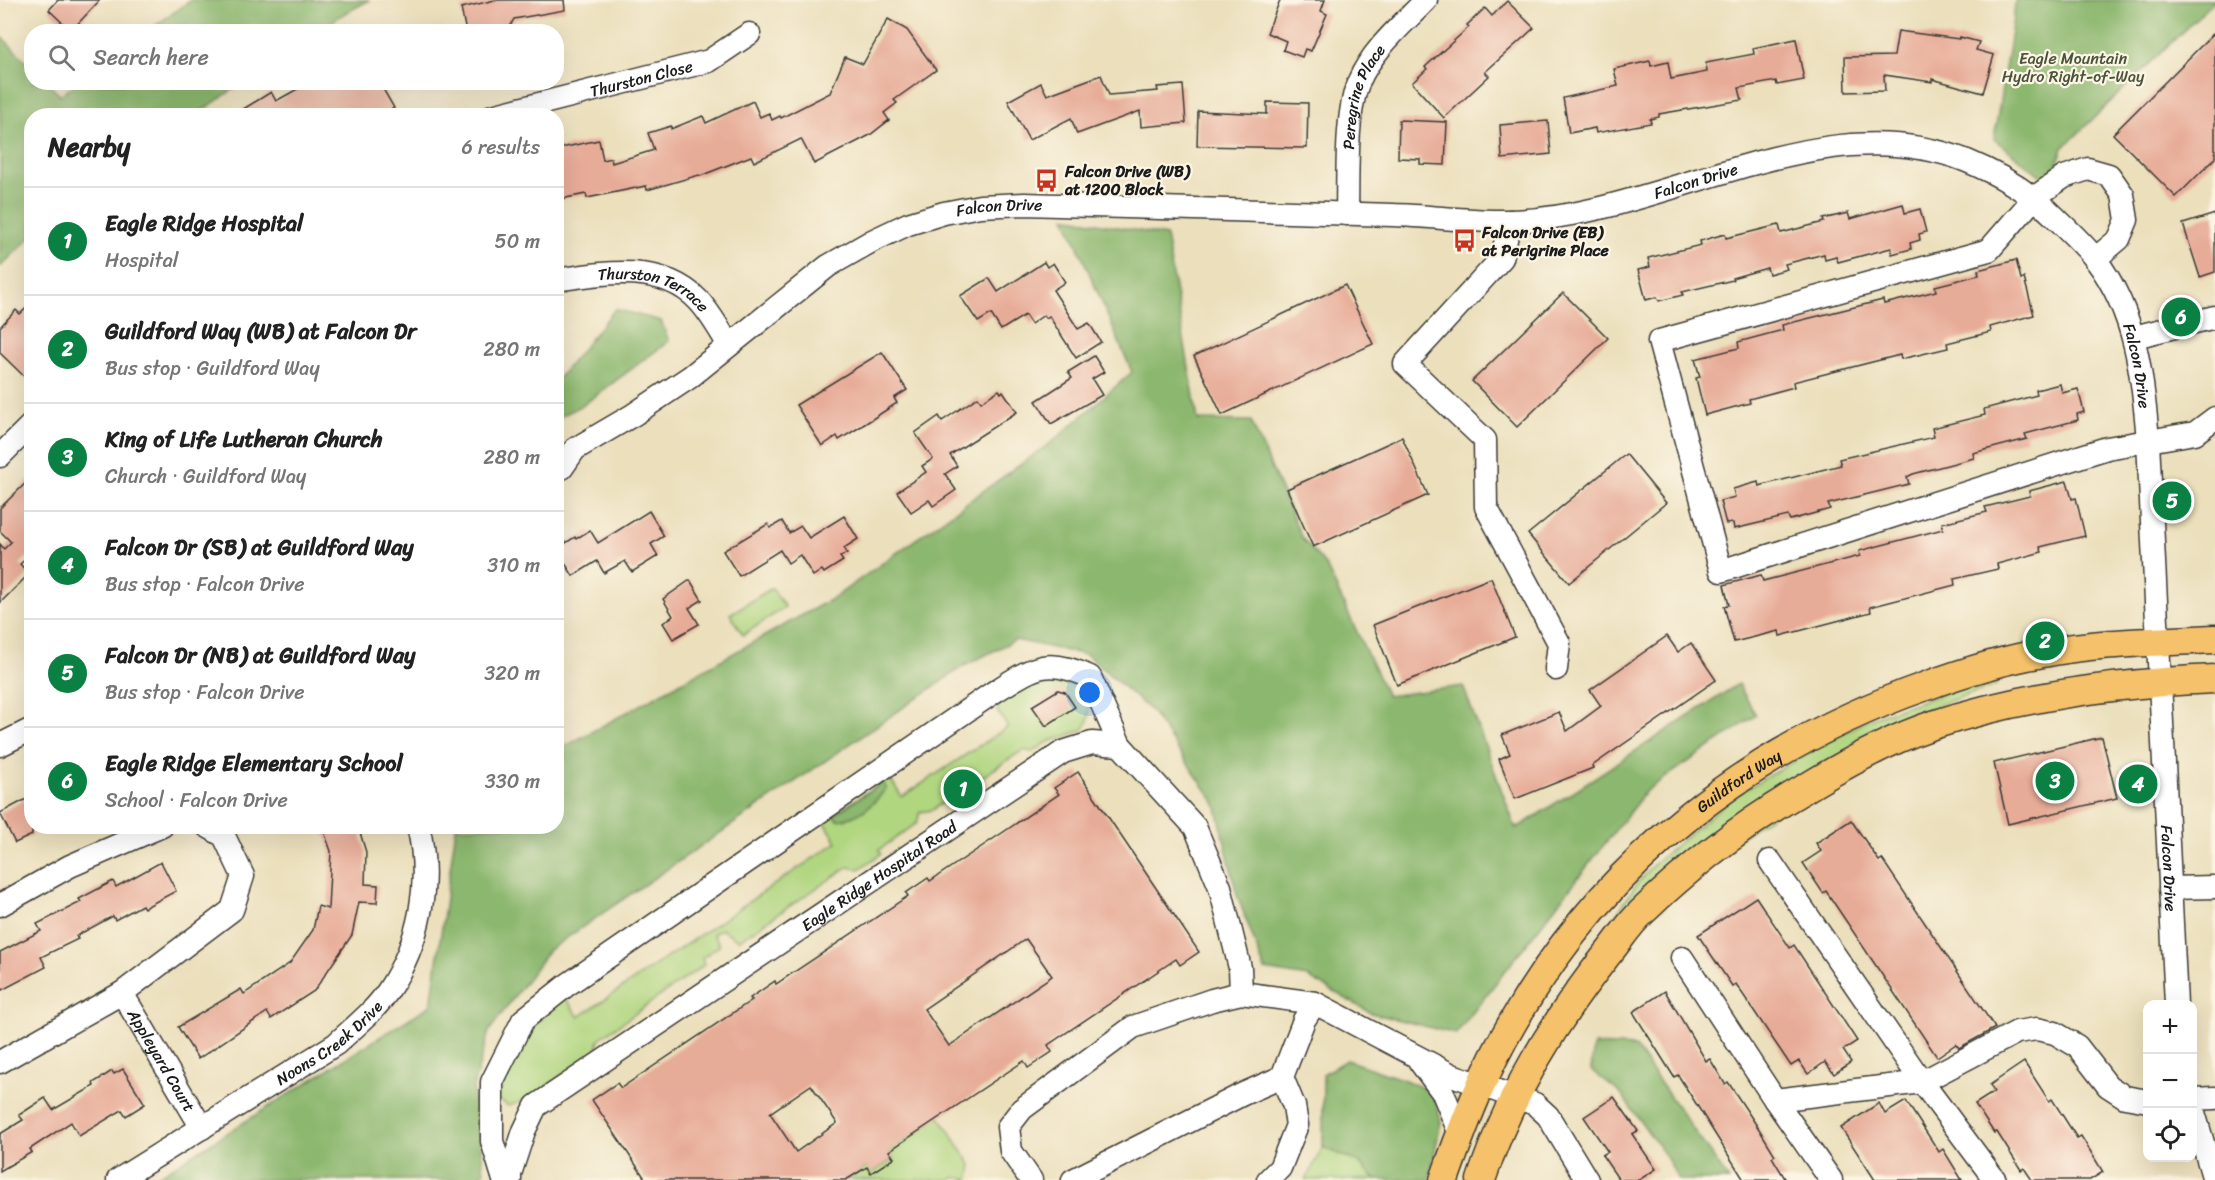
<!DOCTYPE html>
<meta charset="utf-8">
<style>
body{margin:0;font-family:Sriracha,sans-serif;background:#f6f6f6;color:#222}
.controls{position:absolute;right:18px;bottom:18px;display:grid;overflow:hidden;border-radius:12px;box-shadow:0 6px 24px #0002}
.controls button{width:54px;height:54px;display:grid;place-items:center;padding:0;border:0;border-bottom:2px solid #e0e0e0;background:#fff;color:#222;font:30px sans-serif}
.you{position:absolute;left:1090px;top:693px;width:21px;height:21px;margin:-15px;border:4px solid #fff;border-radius:50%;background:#1a73e8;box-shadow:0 0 0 9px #1a73e833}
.badge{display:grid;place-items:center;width:39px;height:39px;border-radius:50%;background:#0b8043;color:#fff;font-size:20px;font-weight:700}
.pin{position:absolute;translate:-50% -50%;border:3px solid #fff;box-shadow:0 2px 6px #0006}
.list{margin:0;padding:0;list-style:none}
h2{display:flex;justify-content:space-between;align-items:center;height:78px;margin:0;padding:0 24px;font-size:26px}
h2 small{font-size:20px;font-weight:400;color:#767676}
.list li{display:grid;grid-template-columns:39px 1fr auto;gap:18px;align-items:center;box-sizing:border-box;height:108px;padding:0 24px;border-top:2px solid #e0e0e0}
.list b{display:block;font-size:22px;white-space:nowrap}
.list p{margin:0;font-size:20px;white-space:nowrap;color:#767676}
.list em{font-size:20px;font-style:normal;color:#767676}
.icon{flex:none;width:33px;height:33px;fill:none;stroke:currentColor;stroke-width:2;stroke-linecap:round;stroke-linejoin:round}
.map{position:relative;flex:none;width:2215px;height:1180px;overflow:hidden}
.search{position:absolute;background:#fff;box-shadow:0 6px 24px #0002;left:24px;top:24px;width:540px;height:66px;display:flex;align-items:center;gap:15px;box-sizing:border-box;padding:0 21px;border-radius:24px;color:#767676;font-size:22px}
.panel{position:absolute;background:#fff;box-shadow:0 6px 24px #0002;left:24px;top:108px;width:540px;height:726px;border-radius:24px}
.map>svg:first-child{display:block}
.green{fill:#b1d680;stroke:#66794e;stroke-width:1.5}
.forest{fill:#8cb76e;stroke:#546a45;stroke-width:1.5}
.building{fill:#e7ac98;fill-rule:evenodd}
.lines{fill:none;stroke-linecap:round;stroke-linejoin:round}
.minor-casing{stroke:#3b3934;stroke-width:25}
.major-casing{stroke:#3b3934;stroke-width:31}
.minor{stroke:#fff;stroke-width:22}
.major{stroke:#f5c16b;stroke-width:28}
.labels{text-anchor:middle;stroke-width:4.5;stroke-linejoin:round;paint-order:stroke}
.park-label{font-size:16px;fill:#49543a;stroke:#fcf5e5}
.street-label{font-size:16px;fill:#1c1c1c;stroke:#fcf5e5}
.poi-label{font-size:16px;font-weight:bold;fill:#1c1c1c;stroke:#fcf5e5;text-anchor:start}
</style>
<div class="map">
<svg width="2215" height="1180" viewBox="0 0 2215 1180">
<rect width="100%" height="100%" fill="#fcf5e5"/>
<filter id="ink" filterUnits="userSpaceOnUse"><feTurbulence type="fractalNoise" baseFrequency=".0167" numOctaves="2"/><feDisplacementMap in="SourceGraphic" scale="12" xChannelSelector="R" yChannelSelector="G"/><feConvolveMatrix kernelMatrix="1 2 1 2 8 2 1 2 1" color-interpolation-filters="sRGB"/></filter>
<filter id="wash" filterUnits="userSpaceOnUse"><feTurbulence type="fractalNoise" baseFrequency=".008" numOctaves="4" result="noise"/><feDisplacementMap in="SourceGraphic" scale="24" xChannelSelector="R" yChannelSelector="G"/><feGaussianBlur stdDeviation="1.35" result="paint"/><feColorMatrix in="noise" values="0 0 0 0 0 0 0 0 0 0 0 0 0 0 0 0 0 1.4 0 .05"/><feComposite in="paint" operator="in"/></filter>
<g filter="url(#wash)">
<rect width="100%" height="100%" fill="#ebdfbc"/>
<!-- green -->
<g class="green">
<polygon points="772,588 785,607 743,635 730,614"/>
<path d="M1057,676c20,7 43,33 26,54l-35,12 -15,10 -10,-2 -91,60 -12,2 -3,11 -38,27 2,4 -22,15 -11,-2 -109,73 -18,-11 -8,5 7,11 -18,13 2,7 -105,74 -2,11 -70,50 -19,6 -11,-7 30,-68 37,-35 15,21 258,-175 -13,-21 65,-44 13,20 106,-70 -11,-16 2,-9 31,-21z"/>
<polygon points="1995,676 1996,685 1936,706 1907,721 1612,927 1609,925 1635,886 1654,864 1735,795 1868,719"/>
<polygon points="940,1117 972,1166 969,1180 954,1177 953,1180 846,1180 867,1167 872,1173 894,1159 889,1151"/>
<polygon points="1323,1147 1358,1162 1376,1180 1306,1180"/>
</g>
<!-- forest -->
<g class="forest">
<polygon points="191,0 370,0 345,13 318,31 148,31"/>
<polygon points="2016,0 2215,0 2063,148 2050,183 1994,139"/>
<polygon points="0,35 31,67 32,82 47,83 60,95 78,83 242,83 196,115 32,116 31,237 0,267"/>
<polygon points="1065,217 1166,236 1198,420 1251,421 1302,538 1326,566 1387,696 1463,686 1516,829 1738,684 1756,715 1646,791 1456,1034 1371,1013 1308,977 1265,970 1237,895 1216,804 1151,711 1087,655 1015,640 964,666 549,950 489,1031 473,1088 484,1173 473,1180 152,1180 431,1005 456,827 556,826 557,751 835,597 1056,439 1132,372"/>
<polygon points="615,309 661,321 669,341 583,405 557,418 557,380"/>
<path d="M883,782l3,6c-12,17 -27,30 -48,32l-5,-5z"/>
<polygon points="1594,1045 1635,1047 1729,1180 1679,1180 1665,1155 1620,1093 1591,1070"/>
<polygon points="1346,1060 1405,1080 1434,1093 1441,1122 1429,1180 1376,1180 1358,1162 1323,1147 1323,1074"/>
</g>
<g id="blocks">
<!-- building -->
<g class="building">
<polygon points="58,0 100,0 71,31 49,10"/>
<polygon points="495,0 564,0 565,10 514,19 507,32 466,32 461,8"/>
<polygon points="1280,0 1325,0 1321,11 1327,14 1311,51 1305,49 1302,57 1283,50 1286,41 1267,33"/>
<polygon points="1507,1 1534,28 1485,72 1489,76 1444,118 1412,83 1427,69 1425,67 1469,27 1467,25 1485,8 1492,16"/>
<polygon points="888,19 907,30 936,70 894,100 897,103 884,113 889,120 870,135 814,164 801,139 754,162 751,156 700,176 699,175 647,190 646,186 587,198 586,194 556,200 556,149 599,140 603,160 611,158 612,163 654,150 648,133 671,126 671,129 703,116 706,123 753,101 760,117 769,113 772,120 780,116 781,118 830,93 845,57 863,64"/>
<polygon points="1898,31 1959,39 1960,37 1979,42 1976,50 1994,55 1983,93 1932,79 1932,82 1884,75 1885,91 1846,92 1845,57 1894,56"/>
<polygon points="2215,32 2215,158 2176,197 2113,134"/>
<polygon points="1796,39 1804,80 1777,85 1776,81 1739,88 1742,100 1659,114 1659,117 1650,119 1651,123 1596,133 1595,128 1569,133 1563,98 1618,86 1614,69 1650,61 1651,66 1668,62 1671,79 1707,72 1706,63 1754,54 1753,48"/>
<polygon points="1101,75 1109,95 1158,91 1157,87 1183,85 1186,123 1141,127 1140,111 1077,134 1071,118 1029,140 1008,101 1041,83 1047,95"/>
<polygon points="310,82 379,82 394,108 381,116 232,116 271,92 276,101"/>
<polygon points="1267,102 1308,103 1307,148 1197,146 1198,111 1267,114"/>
<polygon points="1399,120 1447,122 1445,165 1420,164 1420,159 1398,158"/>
<polygon points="1548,121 1551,154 1502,159 1500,125"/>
<polygon points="1903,204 1905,213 1920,209 1926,232 1919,234 1920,240 1910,243 1911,249 1892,254 1891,248 1838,262 1836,257 1825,260 1824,254 1785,264 1787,269 1769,274 1767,268 1732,278 1733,280 1682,292 1683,295 1659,301 1657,297 1646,300 1638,270 1650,267 1648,258 1701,245 1700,241 1725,234 1726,238 1779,225 1781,233 1824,222 1823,219 1848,213 1850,219"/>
<polygon points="2215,214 2215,272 2200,277 2183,224"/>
<polygon points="2016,260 2021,279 2024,278 2034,315 1990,327 1991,332 1947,343 1948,348 1901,359 1900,355 1793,382 1794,387 1749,399 1750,403 1705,415 1696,378 1700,377 1695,359 1739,348 1738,342 1783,330 1782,325 1883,300 1884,304 1936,291 1935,286 1979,275 1978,270"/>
<polygon points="1044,262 1047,267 1053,263 1065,282 1053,290 1078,329 1089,323 1101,342 1076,358 1049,316 1046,318 1044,315 1031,324 1025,315 1001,330 991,314 978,322 960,296 989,278 998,292"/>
<polygon points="1345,285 1373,344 1222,415 1194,356"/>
<polygon points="1563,293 1608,338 1517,427 1472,381"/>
<polygon points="32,303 32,384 0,353 0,327 16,310 20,314"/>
<polygon points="882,352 907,390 894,398 897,403 860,427 839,440 837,436 822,446 796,405"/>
<polygon points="1094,356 1104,372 1092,379 1102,395 1051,424 1036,401 1072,378 1068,372"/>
<polygon points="2060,384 2062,393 2078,389 2084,412 2077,414 2078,420 2025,434 2027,439 1973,453 1974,458 1913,474 1907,477 1909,484 1828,504 1830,509 1790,520 1788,516 1734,529 1733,523 1726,524 1720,501 1735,497 1733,489 1758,482 1759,486 1841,465 1839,459 1934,437 1932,428 1985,415 1984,409 2037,395 2036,390"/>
<polygon points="999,390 1001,393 1003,391 1017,412 950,455 957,466 945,474 956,490 933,506 929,500 911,512 897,492 926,472 922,466 933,459 915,433 939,416 942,421 978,397 981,402"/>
<polygon points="1402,437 1428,495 1313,547 1287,489"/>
<polygon points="1626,454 1666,503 1569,583 1528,534"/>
<polygon points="32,477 32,553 20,564 29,574 0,603 0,544 4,549 11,542 0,531 0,508"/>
<polygon points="2067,481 2072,499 2076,498 2085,536 2040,547 2042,552 1997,564 1998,569 1954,579 1955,585 1870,607 1871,612 1780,636 1779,631 1734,642 1724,606 1729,605 1724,585 1761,575 1763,581 1860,556 1859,551 1943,529 1942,523 1987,512 1985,507 2030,496 2029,491"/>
<polygon points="649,511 664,536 651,544 658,556 632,572 625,561 604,573 597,561 573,576 556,549 575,537 576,539 590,530 598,543"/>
<polygon points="844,516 858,539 844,548 847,553 840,557 843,561 824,573 822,570 813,576 800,555 788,563 780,550 739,576 723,551 768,524 770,528 782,521 789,533 801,526 809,538"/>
<polygon points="1491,578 1515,637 1397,685 1373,625"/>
<polygon points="690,580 702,600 689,608 699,624 673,639 663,623 673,616 663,599"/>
<polygon points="1667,636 1678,652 1691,643 1716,680 1592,766 1593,768 1515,799 1499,759 1510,754 1502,735 1559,712 1567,731 1601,706 1590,690"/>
<polygon points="1058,690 1065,692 1075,707 1046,726 1032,706"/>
<polygon points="2102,737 2117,798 2008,824 1994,763"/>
<path d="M1078,772l121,180 -19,13 -4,-6 -128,86 4,7 -24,16 -4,-7 -135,90 5,7 -23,15 -4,-6 -21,13h-200l-54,-80 25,-17 4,5 131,-88 -2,-2 25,-17 1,3 132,-88 -2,-3 22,-15 2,3 75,-50 54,-37 -5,-6zM1026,939l26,37 -103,70 -25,-37zM811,1085l26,38 -41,29 -26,-39z"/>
<polygon points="32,796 32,835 15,843 0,813"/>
<polygon points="1851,820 1879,861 1882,859 1995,1028 1959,1048 1956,1044 1937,1057 1826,891 1823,893 1803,863 1821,851 1816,843"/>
<polygon points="322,826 358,826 366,852 365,884 378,885 377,903 359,902 352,935 314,991 271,1019 267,1012 198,1059 178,1027 241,989 244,994 290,963 313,930 318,906 328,909 331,851"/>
<polygon points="161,862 176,891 144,908 142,905 115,920 113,916 76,936 78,939 41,957 46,967 0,991 0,952 41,931 37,924 81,902 79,899 113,881 116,887"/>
<polygon points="1756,897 1790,948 1794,945 1857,1041 1843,1050 1851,1062 1834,1074 1825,1062 1808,1074 1799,1061 1791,1066 1736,984 1732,986 1698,935"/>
<polygon points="1665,991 1706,1061 1710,1059 1725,1084 1728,1082 1759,1129 1775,1155 1772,1157 1786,1180 1744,1180 1678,1075 1674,1077 1633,1012"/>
<polygon points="2024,1062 2049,1101 2052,1099 2077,1138 2081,1136 2103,1172 2090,1180 2032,1180 2024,1168 2021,1170 1997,1132 1994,1133 1975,1104 1994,1092 1990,1085"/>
<polygon points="123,1069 145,1104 126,1116 122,1110 79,1136 71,1122 30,1149 32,1152 0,1171 0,1134 23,1120 19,1115 45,1098 53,1110 94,1086 93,1083 112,1071 114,1074"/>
<polygon points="1614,1097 1638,1131 1632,1134 1656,1169 1639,1180 1619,1180 1602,1155 1608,1152 1584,1117"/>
<polygon points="1906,1101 1939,1152 1943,1149 1962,1180 1875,1180 1841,1128 1879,1103 1885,1114"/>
</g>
</g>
</g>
<g filter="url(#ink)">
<use href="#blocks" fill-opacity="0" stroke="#3b3934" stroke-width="1.5"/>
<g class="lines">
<defs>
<g id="minor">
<path id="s1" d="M492,116l217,-55 40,-27"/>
<path id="s2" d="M1347,214c1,-36 -2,-101 12,-133 14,-32 43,-56 67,-81"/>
<polyline points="1510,221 1502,258 1405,364 1485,440 1486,507 1559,643 1556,669"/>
<polyline points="2095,259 2119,239 2127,220 2123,195 2109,175 2088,169 2064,177 2035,197 1989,250 1659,341 1721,571 2107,448 2195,433 2215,418"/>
<path id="s3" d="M556,280c47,-7 105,-18 142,20 12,12 22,31 31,45"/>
<polyline points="2134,337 2215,317"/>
<polyline points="0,456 32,424"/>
<path id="s4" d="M556,470l6,-2 13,-19 58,-34 57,-38 138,-111 44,-25 36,-17 36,-11 36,-7 44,-2c123,3 246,7 369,11 39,1 79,7 118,6 151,-4 306,-119 456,-60 34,14 63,31 88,56 14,14 30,28 41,43 40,53 47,117 52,181l28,563"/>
<polyline points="0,745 32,729"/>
<polyline points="1770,861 1922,1082 1995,1180"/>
<polyline points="2170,888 2215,887"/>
<polyline points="0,905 70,866 162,826"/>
<polyline points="1682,958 1775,1100 1831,1180"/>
<path id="s5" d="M122,993l80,135"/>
<polyline points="0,1062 122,993 232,910 243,876 224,836 207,826"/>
<polyline points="1420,1062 1443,1093 1460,1134"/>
<polyline points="2192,1099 2215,1098"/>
<polyline points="1775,1100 1922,1082 2017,1032 2037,1029 2055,1033 2077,1046 2108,1086 2125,1097 2148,1101"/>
<polyline points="2192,1106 2214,1180"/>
<path id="s6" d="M118,1180l218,-136c18,-17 38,-32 52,-53 32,-48 44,-109 30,-165"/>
<path d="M504,1180l-12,-39v-59l31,-62 44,-35 427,-293c39,-24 51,-36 96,-15l30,68 75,82 25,60 20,81 1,25 74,10 137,72 83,29 13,12 39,64"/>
<path id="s7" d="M510,1180v-6l14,-43 12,-25 527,-354 29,-9 28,2"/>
<polyline points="1031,1180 1011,1151 1008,1127 1022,1109 1133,1027 1212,1000 1241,993"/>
<polyline points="1073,1180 1243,1094 1282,1077"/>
<polyline points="1268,1180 1280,1168 1297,1125 1294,1106 1282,1077 1304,1020 1315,1003"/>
</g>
<g id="major">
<path id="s8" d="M1444,1180c19,-54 40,-109 69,-158 94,-163 237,-274 413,-336 38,-14 77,-26 117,-33 56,-11 115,-11 172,-14"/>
<path d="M1481,1180c27,-82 71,-156 125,-224 12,-14 22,-31 36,-44 51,-49 106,-91 167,-126 38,-23 82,-47 124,-61 91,-30 187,-42 282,-46"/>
</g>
</defs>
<!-- minor casing -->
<use href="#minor" class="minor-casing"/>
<!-- major casing -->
<use href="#major" class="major-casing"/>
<!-- minor -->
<use href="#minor" class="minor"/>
<!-- major -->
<use href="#major" class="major"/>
</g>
</g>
<!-- icons -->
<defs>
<symbol id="bus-bare" viewBox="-9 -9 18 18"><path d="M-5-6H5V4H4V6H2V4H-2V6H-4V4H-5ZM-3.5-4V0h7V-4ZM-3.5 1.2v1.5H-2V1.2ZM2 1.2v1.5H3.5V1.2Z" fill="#c8321e" stroke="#fcf5e5" stroke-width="2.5" paint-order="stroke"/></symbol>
</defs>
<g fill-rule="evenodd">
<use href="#bus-bare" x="1030" y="164" width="33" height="33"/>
<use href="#bus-bare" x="1448" y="224" width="33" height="33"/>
</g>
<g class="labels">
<!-- park labels -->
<g class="park-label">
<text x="2073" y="64">Eagle Mountain<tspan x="2073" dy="18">Hydro Right-of-Way</tspan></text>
</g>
<!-- street labels -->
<g class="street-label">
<text dy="6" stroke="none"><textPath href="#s1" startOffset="154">Thurston Close</textPath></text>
<text dy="6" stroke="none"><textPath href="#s2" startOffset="120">Peregrine Place</textPath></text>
<text dy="6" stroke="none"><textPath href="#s4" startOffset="1228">Falcon Drive</textPath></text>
<text dy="6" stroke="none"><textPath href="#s4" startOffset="526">Falcon Drive</textPath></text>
<text dy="6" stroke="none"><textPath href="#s3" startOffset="102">Thurston Terrace</textPath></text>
<text dy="6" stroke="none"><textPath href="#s4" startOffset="1785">Falcon Drive</textPath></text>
<text dy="6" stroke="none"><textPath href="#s8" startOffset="506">Guildford Way</textPath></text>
<text dy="6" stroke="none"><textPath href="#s4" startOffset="2289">Falcon Drive</textPath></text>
<text dy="6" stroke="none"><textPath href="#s7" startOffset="492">Eagle Ridge Hospital Road</textPath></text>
<text dy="6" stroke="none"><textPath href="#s6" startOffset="252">Noons Creek Drive</textPath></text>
<text dy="6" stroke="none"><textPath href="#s5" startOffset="78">Appleyard Court</textPath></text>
</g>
<!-- poi labels -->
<g class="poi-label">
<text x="1065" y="177">Falcon Drive (WB)<tspan x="1065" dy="18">at 1200 Block</tspan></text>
<text x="1482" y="238">Falcon Drive (EB)<tspan x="1482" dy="18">at Perigrine Place</tspan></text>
</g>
</g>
</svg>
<div class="controls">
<button>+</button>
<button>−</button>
<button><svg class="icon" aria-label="locate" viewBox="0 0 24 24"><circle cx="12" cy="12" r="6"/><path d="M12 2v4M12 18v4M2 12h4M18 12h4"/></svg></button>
</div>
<div class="you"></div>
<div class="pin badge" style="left:963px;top:789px">1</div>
<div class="pin badge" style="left:2045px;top:641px">2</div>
<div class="pin badge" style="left:2055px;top:781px">3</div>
<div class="pin badge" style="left:2138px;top:784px">4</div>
<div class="pin badge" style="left:2172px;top:501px">5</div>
<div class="pin badge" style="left:2181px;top:317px">6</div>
<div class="search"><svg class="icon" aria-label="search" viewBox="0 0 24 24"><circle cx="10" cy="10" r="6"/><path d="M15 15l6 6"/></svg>Search here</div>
<section class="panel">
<h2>Nearby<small>6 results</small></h2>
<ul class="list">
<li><span class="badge">1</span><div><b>Eagle Ridge Hospital</b><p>Hospital</p></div><em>50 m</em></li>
<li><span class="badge">2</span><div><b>Guildford Way (WB) at Falcon Dr</b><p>Bus stop · Guildford Way</p></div><em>280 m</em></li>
<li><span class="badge">3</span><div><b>King of Life Lutheran Church</b><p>Church · Guildford Way</p></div><em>280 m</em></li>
<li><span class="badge">4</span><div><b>Falcon Dr (SB) at Guildford Way</b><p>Bus stop · Falcon Drive</p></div><em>310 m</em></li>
<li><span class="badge">5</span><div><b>Falcon Dr (NB) at Guildford Way</b><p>Bus stop · Falcon Drive</p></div><em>320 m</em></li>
<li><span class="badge">6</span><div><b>Eagle Ridge Elementary School</b><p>School · Falcon Drive</p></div><em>330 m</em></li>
</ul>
</section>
</div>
